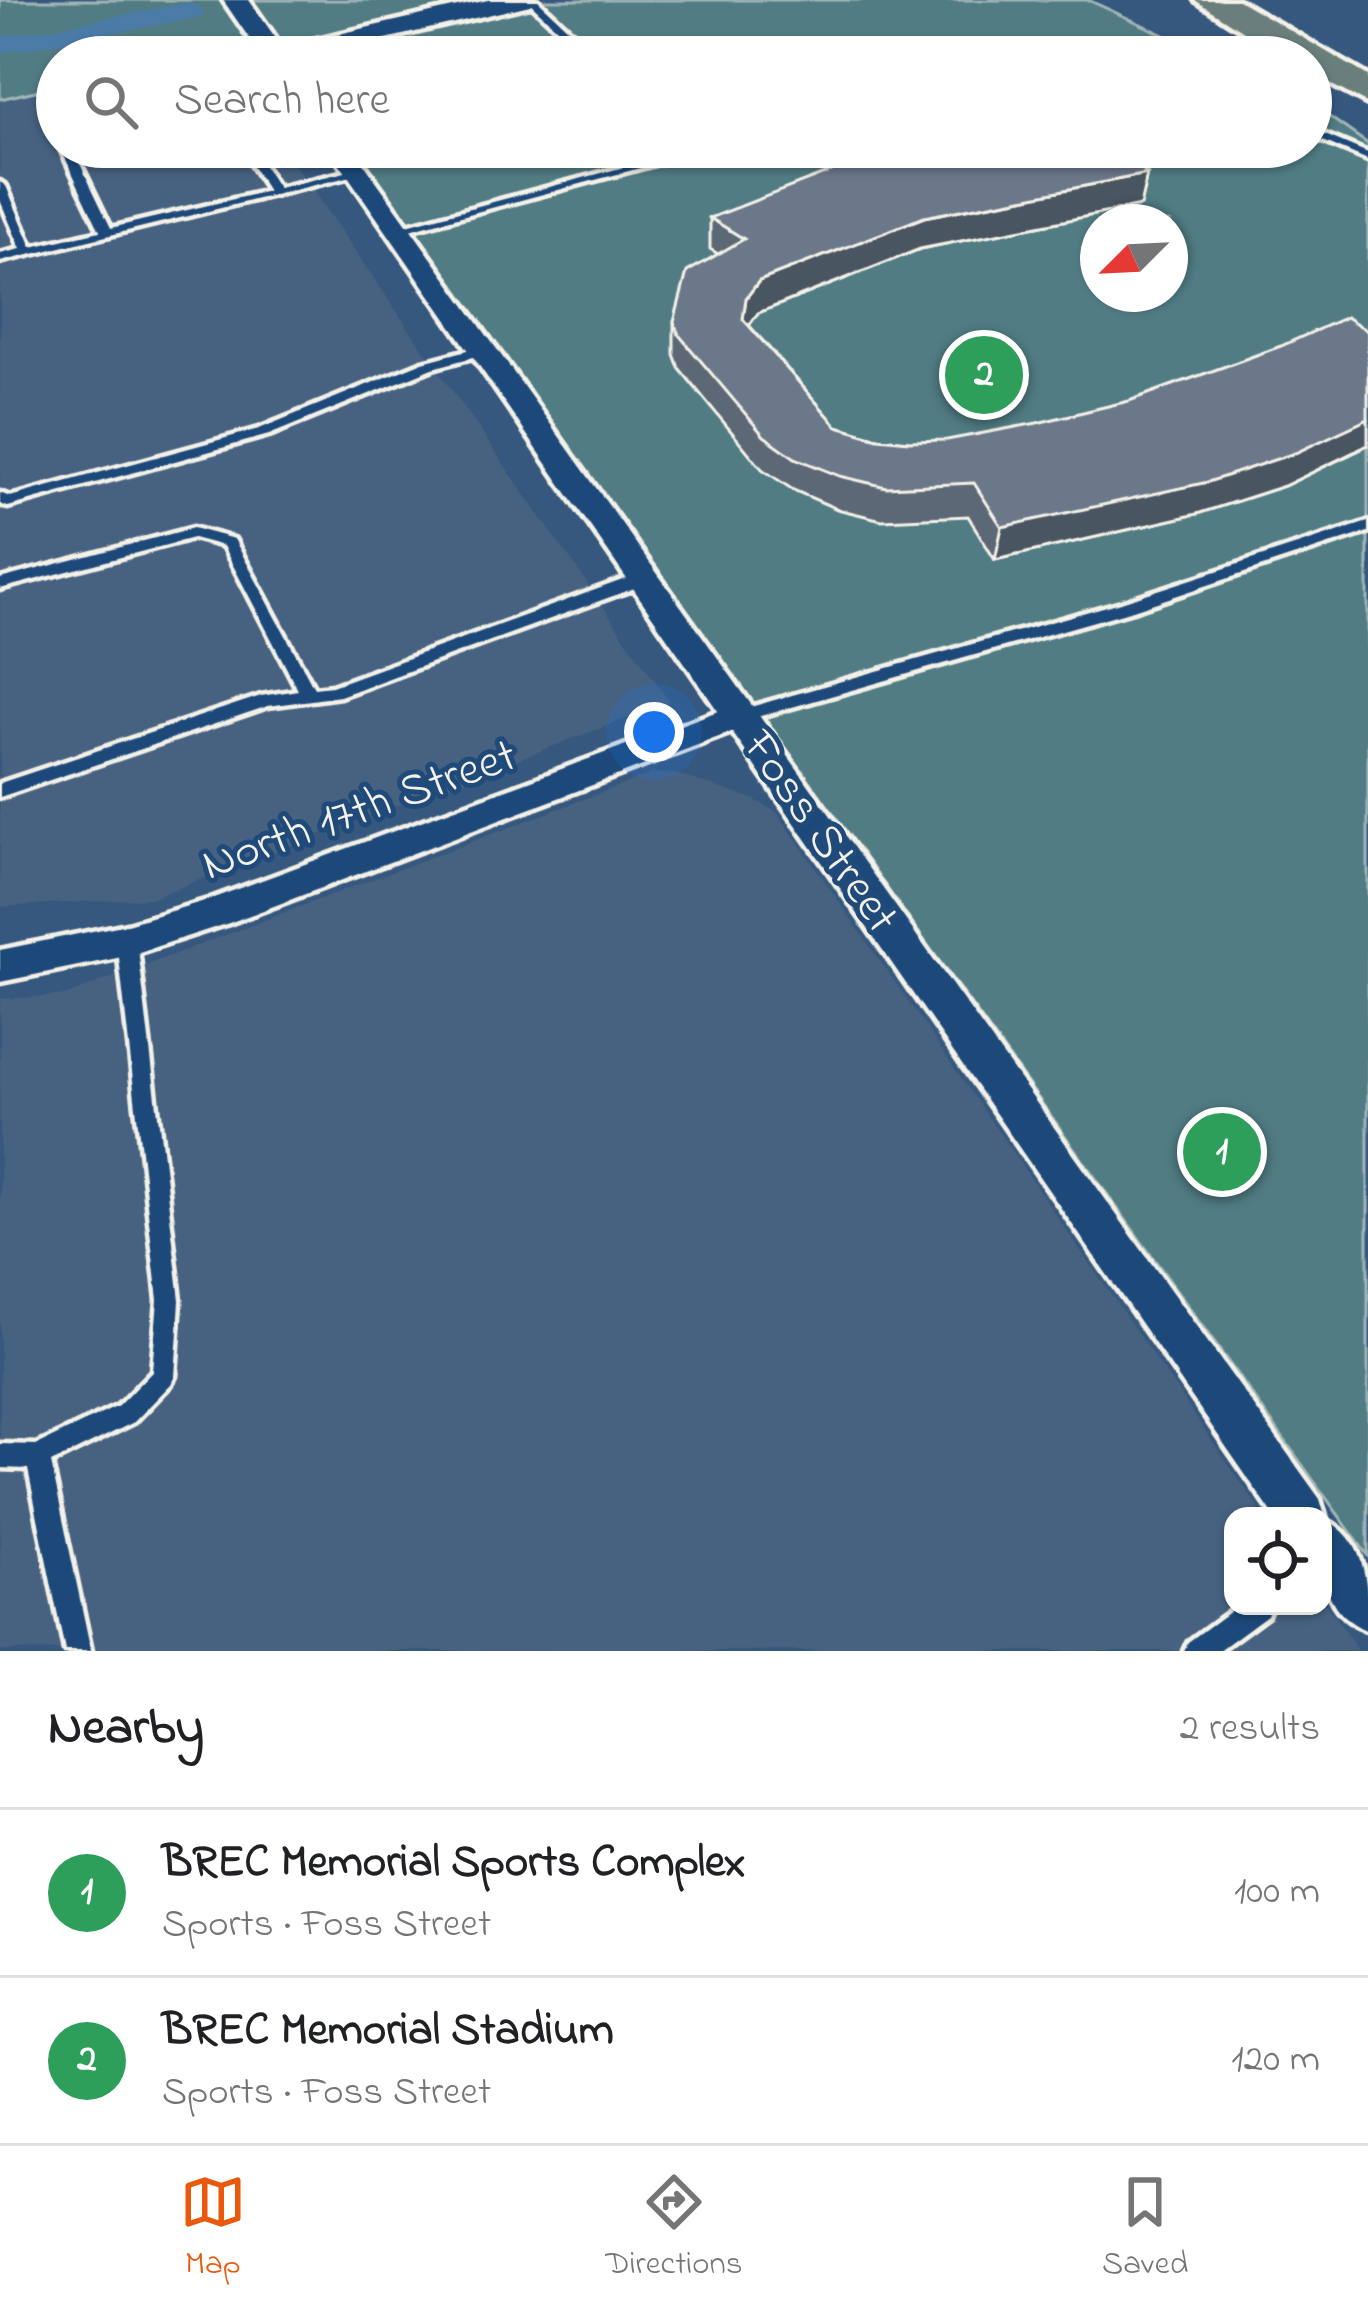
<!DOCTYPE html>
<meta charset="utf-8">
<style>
body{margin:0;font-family:"Indie Flower",sans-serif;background:#f2f2f2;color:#202124}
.controls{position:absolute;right:36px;bottom:36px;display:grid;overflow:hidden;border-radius:24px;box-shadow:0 3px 9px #0004}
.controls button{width:108px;height:108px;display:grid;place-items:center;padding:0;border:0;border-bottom:3px solid #e0e0e0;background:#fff;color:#202124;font:60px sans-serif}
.compass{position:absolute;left:1080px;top:204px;width:108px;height:108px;border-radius:50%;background:#fff;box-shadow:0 3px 9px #0004;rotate:246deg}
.you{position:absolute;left:654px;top:732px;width:42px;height:42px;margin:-30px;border:9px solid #fff;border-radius:50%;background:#1a73e8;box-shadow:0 0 0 18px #1a73e833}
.badge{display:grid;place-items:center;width:78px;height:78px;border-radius:50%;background:#ea580c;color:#fff;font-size:39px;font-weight:700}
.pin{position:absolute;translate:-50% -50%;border:6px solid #fff;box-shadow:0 3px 12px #0006}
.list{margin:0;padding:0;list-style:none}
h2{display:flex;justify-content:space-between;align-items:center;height:156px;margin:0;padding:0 48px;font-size:51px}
h2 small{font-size:39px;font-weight:400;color:#757577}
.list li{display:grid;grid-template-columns:78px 1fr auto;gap:36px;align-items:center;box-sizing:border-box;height:168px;padding:0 48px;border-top:3px solid #e0e0e0}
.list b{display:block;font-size:45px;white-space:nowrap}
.list p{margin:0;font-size:39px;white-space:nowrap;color:#757577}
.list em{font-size:39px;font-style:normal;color:#757577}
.icon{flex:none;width:66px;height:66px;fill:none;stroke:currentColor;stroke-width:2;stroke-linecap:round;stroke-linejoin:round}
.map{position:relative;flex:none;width:1368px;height:1651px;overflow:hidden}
.search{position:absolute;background:#fff;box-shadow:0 3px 9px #0004;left:36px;right:36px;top:36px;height:132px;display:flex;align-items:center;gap:30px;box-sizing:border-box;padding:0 42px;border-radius:66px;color:#757577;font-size:45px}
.sheet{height:492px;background:#fff}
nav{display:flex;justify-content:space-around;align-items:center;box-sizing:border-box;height:168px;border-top:3px solid #e0e0e0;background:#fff;font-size:33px;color:#757577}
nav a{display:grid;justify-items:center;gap:6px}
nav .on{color:#ea580c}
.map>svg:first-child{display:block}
.built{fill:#466281}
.green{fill:#517c84;stroke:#a2b6b6;stroke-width:3;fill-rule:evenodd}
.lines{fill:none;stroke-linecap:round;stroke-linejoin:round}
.canal{fill:#4c7ba8;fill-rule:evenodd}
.service-casing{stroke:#f4f1e8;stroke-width:9}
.minor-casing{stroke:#f4f1e8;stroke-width:9}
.tertiary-casing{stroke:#f4f1e8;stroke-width:9}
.motorway-casing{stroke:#f4f1e8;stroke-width:9}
.service{fill:#1f4a7a;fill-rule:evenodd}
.minor{fill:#1f4a7a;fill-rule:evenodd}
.tertiary{fill:#1f4a7a;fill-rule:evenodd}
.motorway{fill:#6b7f7c;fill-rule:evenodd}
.wall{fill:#5b6776;stroke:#f4f1e8;stroke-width:3}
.shaded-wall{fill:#4a5460;stroke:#f4f1e8;stroke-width:3}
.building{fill:#6a7889;stroke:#f4f1e8;stroke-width:3}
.labels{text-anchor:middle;stroke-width:10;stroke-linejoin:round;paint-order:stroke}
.street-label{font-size:48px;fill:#f4f1e8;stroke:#1f4a7a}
</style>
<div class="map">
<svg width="1368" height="1651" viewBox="0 0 1368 1651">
<rect width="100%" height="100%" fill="#36587e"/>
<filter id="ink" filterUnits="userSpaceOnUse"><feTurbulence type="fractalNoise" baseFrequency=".00833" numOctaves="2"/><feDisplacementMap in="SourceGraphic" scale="24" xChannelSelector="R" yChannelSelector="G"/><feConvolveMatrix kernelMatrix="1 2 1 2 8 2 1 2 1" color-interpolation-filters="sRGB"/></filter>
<g filter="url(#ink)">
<!-- built -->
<g class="built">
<polygon points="57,86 57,147 282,147 670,702 151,898 0,907 0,99"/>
<polygon points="653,773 676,774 750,798 777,812 1264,1516 1233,1516 1233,1606 1323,1606 1323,1600 1358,1651 0,1651 0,999 64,996"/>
</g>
<!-- green -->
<g class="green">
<polygon points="0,0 1088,0 1213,57 290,57 277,38 191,57 57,57 57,86 0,99"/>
<path d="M1311,104l57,40v1412l-1015,-1409h958zM1098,222h72v72h-72z"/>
</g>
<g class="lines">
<!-- canal -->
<polygon class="canal" points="191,3 205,11 201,17 0,53 0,37"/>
<defs>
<g id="service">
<polygon points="527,0 538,0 599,57 588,57"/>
<polygon points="57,121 57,132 51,129 51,124"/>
<polygon points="1311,129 1368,153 1368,160 1311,136"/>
<polygon points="60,147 72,147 111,228 268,191 240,147 252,147 278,188 358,169 364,173 0,262 0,254 21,249 0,200 0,182 6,186 32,247 100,231"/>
<polygon points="699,147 718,147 402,232 392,229"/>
<polygon points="483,346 488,347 488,353 433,368 269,435 8,507 0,504 0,493 10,497 259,429 423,362"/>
<polygon points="1368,522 1368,532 1133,610 743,721 735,715 743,709 1121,602"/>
<polygon points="193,528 234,539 314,688 332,686 639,574 651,574 653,578 651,582 340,696 268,706 0,797 0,783 261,696 298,690 223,546 193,538 0,589 0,579"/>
<polygon points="127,932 134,935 137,940 180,1300 175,1376 171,1384 134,1422 51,1463 91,1651 65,1651 28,1469 0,1468 0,1444 37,1445 118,1406 152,1371 158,1300 117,940 120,935"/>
<polygon points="1237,1606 1271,1606 1267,1615 1218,1651 1184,1651 1188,1642"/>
</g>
<path id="minor" d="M328,147h24l968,1352 6,21c42,20 42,68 42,111 -52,-21 -45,-67 -45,-115h-49l-542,-784 -503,191 -102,33 -127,26v-32l127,-26 81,-24 510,-189z"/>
<polygon id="tertiary" points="223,0 249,0 282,47 488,0 534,0 530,5 309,57 262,57"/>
<polygon id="motorway" points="1195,0 1238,0 1368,76 1368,104 1311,74 1311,57 1283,57"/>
</defs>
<!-- service casing -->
<use href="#service" class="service-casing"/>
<!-- minor casing -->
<use href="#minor" class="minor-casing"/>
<!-- tertiary casing -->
<use href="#tertiary" class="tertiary-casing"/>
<!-- motorway casing -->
<use href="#motorway" class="motorway-casing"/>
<!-- service -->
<use href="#service" class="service"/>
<!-- minor -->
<use href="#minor" class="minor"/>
<!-- tertiary -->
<use href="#tertiary" class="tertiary"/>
<!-- motorway -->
<use href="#motorway" class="motorway"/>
</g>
<!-- wall -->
<polygon class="wall" points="1147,174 1140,206 920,249 758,313 749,325 837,426 878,438 909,441 1362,449 1284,486 1197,514 995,560 968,516 882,520 837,509 793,490 762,469 679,368 674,354 674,322 718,254 710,249 710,218"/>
<!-- shaded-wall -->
<g class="shaded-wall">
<polygon points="1147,174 1140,206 920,249 758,313 745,331 743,319 746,298 759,281 924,217"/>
<polygon points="1368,419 1368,445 1284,486 1197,514 995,560 1002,527"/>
</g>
<!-- building -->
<polygon class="building" points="921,147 1122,147 1147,174 924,217 759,281 746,298 743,319 837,426 878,438 909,441 947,440 1037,423 1129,401 1281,346 1346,317 1368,331 1368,419 1295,453 1208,482 1002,527 974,483 886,487 840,476 795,458 764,436 679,335 674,322 687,272 744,239 710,218 853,163"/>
</g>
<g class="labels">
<!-- street labels -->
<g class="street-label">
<text transform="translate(358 807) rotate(-20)" y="17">North 17th Street</text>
<text transform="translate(823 830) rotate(55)" y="17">Foss Street</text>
</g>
</g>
</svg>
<div class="controls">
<button><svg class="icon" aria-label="locate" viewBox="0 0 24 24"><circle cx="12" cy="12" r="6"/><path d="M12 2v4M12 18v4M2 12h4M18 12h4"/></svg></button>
</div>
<svg class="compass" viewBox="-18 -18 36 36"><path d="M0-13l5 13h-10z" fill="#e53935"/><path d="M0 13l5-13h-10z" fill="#757577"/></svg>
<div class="you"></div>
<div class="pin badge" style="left:1222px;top:1152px;background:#2e9e5b">1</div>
<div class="pin badge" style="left:984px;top:375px;background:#2e9e5b">2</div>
<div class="search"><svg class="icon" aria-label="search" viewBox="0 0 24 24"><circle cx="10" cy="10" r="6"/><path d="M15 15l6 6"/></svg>Search here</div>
</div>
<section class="sheet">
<h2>Nearby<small>2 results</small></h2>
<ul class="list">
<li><span class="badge" style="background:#2e9e5b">1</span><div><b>BREC Memorial Sports Complex</b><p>Sports · Foss Street</p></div><em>100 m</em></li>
<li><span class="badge" style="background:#2e9e5b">2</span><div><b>BREC Memorial Stadium</b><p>Sports · Foss Street</p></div><em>120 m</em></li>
</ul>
</section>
<nav>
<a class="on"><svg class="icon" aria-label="map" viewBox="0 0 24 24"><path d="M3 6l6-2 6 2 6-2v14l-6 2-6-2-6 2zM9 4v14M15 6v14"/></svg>Map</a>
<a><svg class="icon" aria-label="directions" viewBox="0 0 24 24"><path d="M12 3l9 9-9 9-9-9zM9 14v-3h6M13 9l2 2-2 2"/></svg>Directions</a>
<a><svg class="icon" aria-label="saved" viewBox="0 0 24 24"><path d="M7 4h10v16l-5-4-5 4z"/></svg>Saved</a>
</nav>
